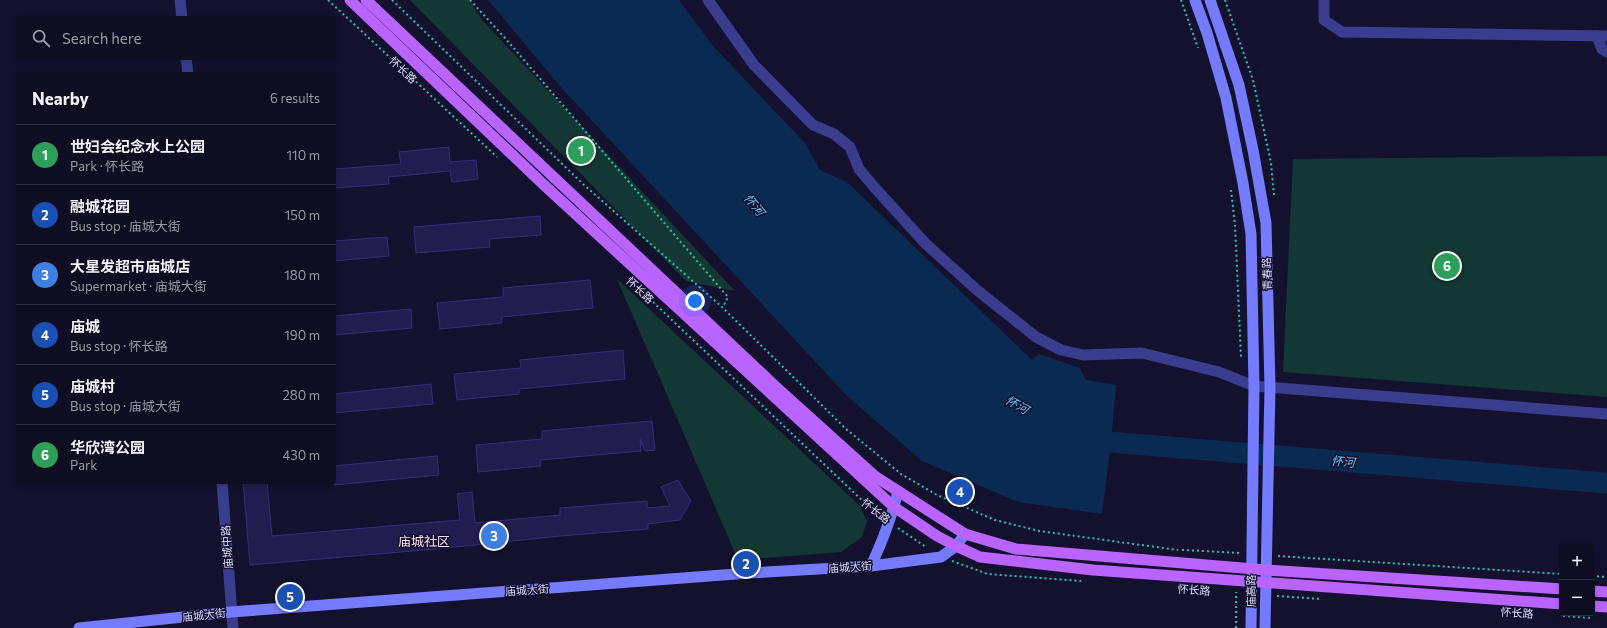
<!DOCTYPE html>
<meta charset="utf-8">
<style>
body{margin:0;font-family:Commissioner,"Noto Sans SC",sans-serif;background:#1c1b2f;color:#f1f3f6}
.controls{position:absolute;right:12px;bottom:12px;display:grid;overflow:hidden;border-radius:4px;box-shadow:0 2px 6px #0003}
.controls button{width:36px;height:36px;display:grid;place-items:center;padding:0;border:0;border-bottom:1px solid #2e2d40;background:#0e0d22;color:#f1f3f6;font:20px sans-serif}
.you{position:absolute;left:695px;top:301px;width:14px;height:14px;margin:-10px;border:3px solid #fff;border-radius:50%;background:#1a73e8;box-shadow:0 0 0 6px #1a73e833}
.badge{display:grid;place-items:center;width:26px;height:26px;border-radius:50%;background:#db2777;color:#fff;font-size:13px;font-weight:700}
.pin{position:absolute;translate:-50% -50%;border:2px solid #fff;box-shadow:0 1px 4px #0006}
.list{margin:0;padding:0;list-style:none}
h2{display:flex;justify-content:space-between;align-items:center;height:52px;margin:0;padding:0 16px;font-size:17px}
h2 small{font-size:13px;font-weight:400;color:#9b9ca5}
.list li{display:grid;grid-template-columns:26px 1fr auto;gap:12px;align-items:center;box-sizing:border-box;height:60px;padding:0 16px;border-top:1px solid #2e2d40}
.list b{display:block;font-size:15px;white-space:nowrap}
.list p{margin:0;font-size:13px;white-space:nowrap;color:#9b9ca5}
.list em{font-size:13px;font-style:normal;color:#9b9ca5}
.icon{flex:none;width:22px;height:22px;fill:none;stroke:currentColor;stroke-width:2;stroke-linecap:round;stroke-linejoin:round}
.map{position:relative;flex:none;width:1607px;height:628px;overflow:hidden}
.search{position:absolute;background:#0e0d22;box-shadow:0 2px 6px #0003;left:16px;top:16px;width:320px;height:44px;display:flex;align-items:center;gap:10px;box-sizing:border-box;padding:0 14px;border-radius:4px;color:#9b9ca5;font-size:15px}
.panel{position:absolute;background:#0e0d22;box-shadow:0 2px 6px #0003;left:16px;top:72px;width:320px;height:412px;border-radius:4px}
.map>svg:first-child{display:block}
.green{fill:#133733}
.water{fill:#0b2a52}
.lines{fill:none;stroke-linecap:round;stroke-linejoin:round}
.river{stroke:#0b2a52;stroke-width:21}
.building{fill:#221c4f;stroke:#372d7c}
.path{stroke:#2cc3af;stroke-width:2;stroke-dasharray:2 3;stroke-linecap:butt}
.minor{stroke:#3a3d8e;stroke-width:11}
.tertiary{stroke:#3a3d8e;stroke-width:11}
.secondary{stroke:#747bff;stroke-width:11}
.primary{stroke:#b964ff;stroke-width:11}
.labels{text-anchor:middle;stroke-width:3;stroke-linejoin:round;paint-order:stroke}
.street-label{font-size:11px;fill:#deddff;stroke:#13112d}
.water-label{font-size:12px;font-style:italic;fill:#6bc6ff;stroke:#13112d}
.quarter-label{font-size:13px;fill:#ffdff6;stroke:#13112d}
</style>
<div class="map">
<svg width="1607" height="628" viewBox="0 0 1607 628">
<rect width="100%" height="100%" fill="#13112d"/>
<!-- green -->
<g class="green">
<polygon points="410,0 469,0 483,21 735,291 686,281"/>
<polygon points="1607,156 1607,397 1283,372 1293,159"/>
<polygon points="617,279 860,506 867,521 862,537 841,552 738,560"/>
</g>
<!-- water -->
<polygon class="water" points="488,0 679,0 714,47 805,143 820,170 847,182 1032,360 1039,354 1080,368 1086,380 1116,385 1111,443 1102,514 1018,502 922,461 847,396 559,85"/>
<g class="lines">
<!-- river -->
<polyline class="river" points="1084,440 1607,483"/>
</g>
<!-- building -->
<g class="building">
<polygon points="449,147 450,162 476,160 478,179 452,182 450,171 388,177 389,184 334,188 334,169 401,164 399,152"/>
<polygon points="540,216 541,235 489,239 490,247 416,253 414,227"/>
<polygon points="387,237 389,256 334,261 334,241"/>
<polygon points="590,280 593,308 502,317 502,323 440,329 437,303 503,297 503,288"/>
<polygon points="411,309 412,328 334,335 334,316"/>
<polygon points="623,350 625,379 519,389 519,394 457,400 454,374 521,368 520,360"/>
<polygon points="431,384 433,404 334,413 334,394"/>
<polygon points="652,421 655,450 645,451 640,439 641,451 540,460 541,466 478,472 476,445 542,439 542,431"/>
<polygon points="437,456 439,475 334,485 334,466"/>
<polygon points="678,480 691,501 680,520 648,524 648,529 560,536 447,548 250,565 243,482 267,482 272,536 460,520 457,494 472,492 475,523 560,515 560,508 647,501 647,508 670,506 661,487"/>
</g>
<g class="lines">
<!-- path -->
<g class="path">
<polyline points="328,0 497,157"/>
<polyline points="392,0 583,184 722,307 846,429 901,474 937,495 995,520 1039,531 1178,550"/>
<polyline points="470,0 505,38 728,297 723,307"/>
<polyline points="1181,0 1198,48"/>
<polyline points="1225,0 1253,80 1271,163 1274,195"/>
<polyline points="1231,190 1235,225 1241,357"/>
<polyline points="653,302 866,504 880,515"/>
<polyline points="898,528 926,547"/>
<polyline points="1182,550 1241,553"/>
<polyline points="1278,556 1562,574"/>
<polyline points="952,561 988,574 1081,581"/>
<polyline points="1592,576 1607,577"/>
<polyline points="1277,596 1321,599"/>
<polyline points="1563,616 1590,618"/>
<polyline points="1236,628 1236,592"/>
</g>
<!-- minor -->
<g class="minor">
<polyline points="708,0 754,65 813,125 834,134 850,147 859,169 875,188 926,244 977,290 1036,337 1061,350 1083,355 1142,353 1219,372 1254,386 1607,414"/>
<polyline points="1324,0 1324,20 1342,32 1607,36"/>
<polyline points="1597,36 1602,49 1607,52"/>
</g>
<!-- tertiary -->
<g class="tertiary">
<polyline points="180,0 182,18"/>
<polyline points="186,58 188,74"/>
<polyline points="222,482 233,628"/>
</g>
<!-- secondary -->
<g class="secondary">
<polyline points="1195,0 1207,33 1226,98 1243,183 1251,234 1254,386 1251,628"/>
<polyline points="1210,0 1239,85 1253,150 1266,223 1270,387 1265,628"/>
<path d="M871,566c11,-24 21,-49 27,-75"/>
<polyline points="79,628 231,612 749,573 871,566 941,557 956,546 965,534"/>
</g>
<!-- primary -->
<g class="primary">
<polyline points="350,0 544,185 894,507 937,536 956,546 980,557 1093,570 1562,604"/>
<polyline points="366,0 774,385 876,477 965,534 1016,549 1266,570 1562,589"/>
<polyline points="1592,591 1607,592"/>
<polyline points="1592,606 1607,607"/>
</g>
</g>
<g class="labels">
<!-- street labels -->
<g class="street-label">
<text transform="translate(403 70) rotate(43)" y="4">怀长路</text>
<text transform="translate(1267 274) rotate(-92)" y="4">青春路</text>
<text transform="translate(640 290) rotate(43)" y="4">怀长路</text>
<text transform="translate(876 511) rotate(38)" y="4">怀长路</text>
<text transform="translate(227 547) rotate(-94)" y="4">庙城中路</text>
<text transform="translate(850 567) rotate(-4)" y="4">庙城大街</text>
<text transform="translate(527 590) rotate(-4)" y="4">庙城大街</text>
<text transform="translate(1194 590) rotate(4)" y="4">怀长路</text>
<text transform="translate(1251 591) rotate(-90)" y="4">庙高路</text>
<text transform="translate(1517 613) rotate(4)" y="4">怀长路</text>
<text transform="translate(204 615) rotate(-6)" y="4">庙城大街</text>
</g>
<!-- water labels -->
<g class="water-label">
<text transform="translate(754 205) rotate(51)" y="4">怀河</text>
<text transform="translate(1017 405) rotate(30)" y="4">怀河</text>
<text transform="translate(1343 462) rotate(5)" y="4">怀河</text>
</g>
<!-- quarter labels -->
<g class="quarter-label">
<text x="424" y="546">庙城社区</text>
</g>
</g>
</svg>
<div class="controls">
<button>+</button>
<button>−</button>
</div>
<div class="you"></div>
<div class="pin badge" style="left:581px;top:151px;background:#2e9e5b">1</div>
<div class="pin badge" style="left:746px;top:564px;background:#1a4fb4">2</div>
<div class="pin badge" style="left:494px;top:536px;background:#3f7fe0">3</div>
<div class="pin badge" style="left:960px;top:492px;background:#1a4fb4">4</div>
<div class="pin badge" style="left:290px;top:597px;background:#1a4fb4">5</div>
<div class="pin badge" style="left:1447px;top:266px;background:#2e9e5b">6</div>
<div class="search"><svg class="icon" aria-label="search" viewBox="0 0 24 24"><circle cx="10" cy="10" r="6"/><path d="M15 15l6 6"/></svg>Search here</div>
<section class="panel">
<h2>Nearby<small>6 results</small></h2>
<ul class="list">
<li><span class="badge" style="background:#2e9e5b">1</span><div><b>世妇会纪念水上公园</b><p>Park · 怀长路</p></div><em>110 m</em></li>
<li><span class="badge" style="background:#1a4fb4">2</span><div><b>融城花园</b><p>Bus stop · 庙城大街</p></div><em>150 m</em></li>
<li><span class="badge" style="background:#3f7fe0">3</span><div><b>大星发超市庙城店</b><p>Supermarket · 庙城大街</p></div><em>180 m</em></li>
<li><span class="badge" style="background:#1a4fb4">4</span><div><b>庙城</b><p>Bus stop · 怀长路</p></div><em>190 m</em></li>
<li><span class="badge" style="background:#1a4fb4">5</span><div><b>庙城村</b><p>Bus stop · 庙城大街</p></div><em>280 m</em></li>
<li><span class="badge" style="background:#2e9e5b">6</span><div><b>华欣湾公园</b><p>Park</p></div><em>430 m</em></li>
</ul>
</section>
</div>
